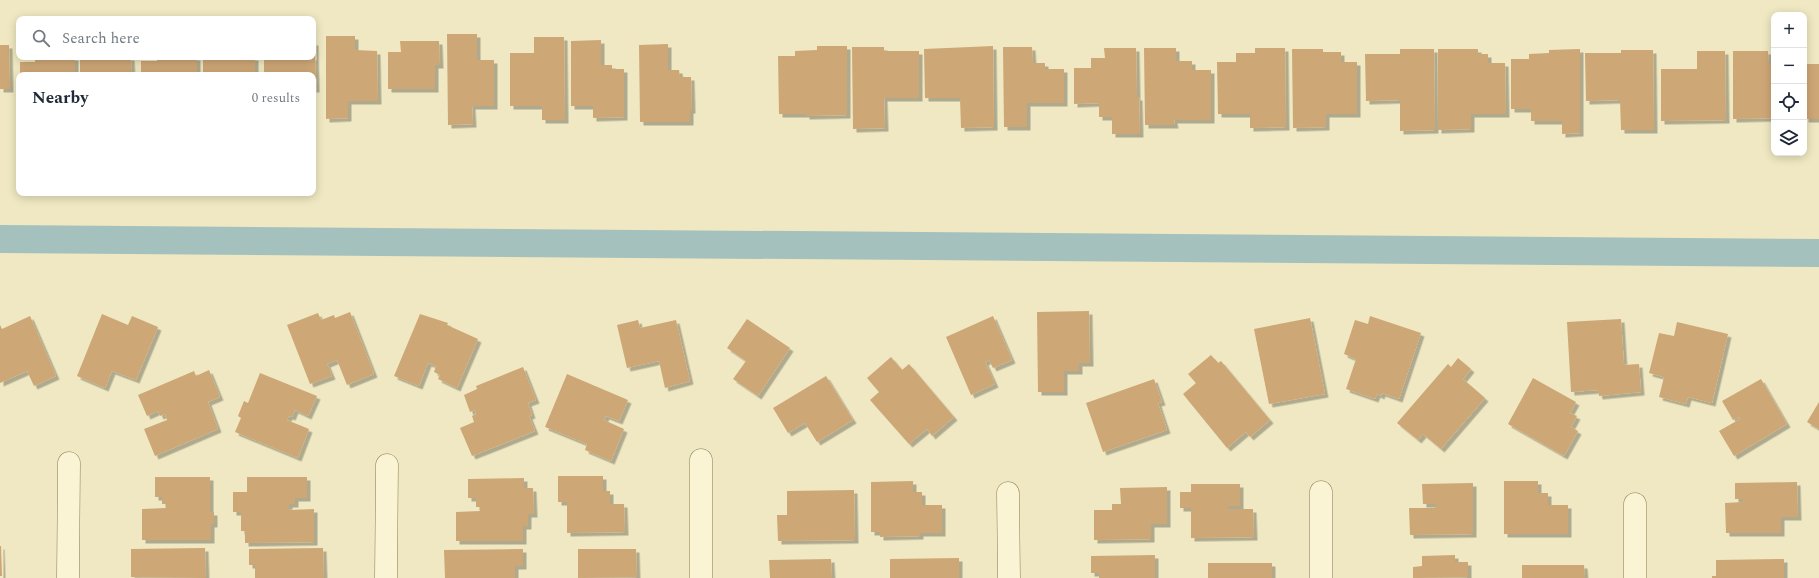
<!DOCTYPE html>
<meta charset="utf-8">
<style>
body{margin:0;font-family:Spectral,serif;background:#f2f2f3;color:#1f2937}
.controls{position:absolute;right:12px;top:12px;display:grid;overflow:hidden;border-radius:8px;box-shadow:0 2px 10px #0003}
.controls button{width:36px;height:36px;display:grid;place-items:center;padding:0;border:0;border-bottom:1px solid #e0e1e3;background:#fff;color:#1f2937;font:20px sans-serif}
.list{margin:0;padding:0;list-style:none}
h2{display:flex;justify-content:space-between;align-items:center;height:52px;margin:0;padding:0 16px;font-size:17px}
h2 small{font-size:13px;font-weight:400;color:#747a83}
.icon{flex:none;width:22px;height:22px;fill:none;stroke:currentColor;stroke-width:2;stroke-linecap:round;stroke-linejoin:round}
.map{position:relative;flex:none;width:1819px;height:578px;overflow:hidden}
.search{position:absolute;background:#fff;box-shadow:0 2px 10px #0003;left:16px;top:16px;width:300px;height:44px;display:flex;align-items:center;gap:10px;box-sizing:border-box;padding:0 14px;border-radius:8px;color:#747a83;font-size:15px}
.panel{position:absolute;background:#fff;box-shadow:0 2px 10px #0003;left:16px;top:72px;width:300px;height:124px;border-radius:8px}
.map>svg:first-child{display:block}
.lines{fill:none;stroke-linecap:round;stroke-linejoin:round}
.canal{stroke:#a4c1bd;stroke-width:28}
.building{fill:#cea776;filter:url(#shadow)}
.street-casing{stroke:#897958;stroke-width:23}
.street{stroke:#faf4d5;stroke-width:22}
</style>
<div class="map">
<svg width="1819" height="578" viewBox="0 0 1819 578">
<defs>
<filter id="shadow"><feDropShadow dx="3.5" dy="3.5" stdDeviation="0" flood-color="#0004"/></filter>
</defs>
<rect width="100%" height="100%" fill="#efe8c2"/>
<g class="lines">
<!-- canal -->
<polyline class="canal" points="0,239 1819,253"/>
</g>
<!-- building -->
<g class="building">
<polygon points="447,34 477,34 477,60 494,60 494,106 472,106 473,124 448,125"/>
<polygon points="326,36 355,36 355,50 377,51 378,101 348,101 348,118 326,119"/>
<polygon points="534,37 564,37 565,120 542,120 542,106 510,106 510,53 534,53"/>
<polygon points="601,40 601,65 612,65 612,69 624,69 624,117 593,118 593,106 571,106 571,41"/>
<polygon points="400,41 439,41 440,65 435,65 435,89 388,89 388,52 401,52"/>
<polygon points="313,42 315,42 316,89 313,89 313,75 264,75 264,57 313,57"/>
<polygon points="668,44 668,70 679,70 680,77 691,77 692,110 690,110 690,122 640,122 639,45"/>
<polygon points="0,45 9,45 10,89 0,89"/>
<polygon points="817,46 847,46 847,115 806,116 806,114 779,114 778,56 795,56 795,51 817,50"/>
<polygon points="993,46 994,127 961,128 960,98 925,98 924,49"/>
<polygon points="852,47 884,47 884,51 919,51 919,98 884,98 885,128 853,129"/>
<polygon points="1003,47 1032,47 1033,63 1045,63 1045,69 1064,69 1064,103 1027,103 1027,127 1004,127"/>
<polygon points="1104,48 1136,48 1137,97 1139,97 1140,134 1112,134 1112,117 1099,117 1099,103 1074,104 1074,68 1091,68 1091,58 1105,58"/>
<polygon points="1144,48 1176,48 1176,61 1192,61 1192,70 1211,70 1211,120 1174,120 1175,125 1145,125"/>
<polygon points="1255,48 1285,48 1286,127 1250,128 1250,114 1218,114 1217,62 1236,62 1236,53 1255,53"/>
<polygon points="1292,49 1323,49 1323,52 1341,52 1341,62 1357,62 1357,114 1326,114 1326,127 1293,128"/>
<polygon points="1400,49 1434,49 1435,130 1400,131 1400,100 1366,101 1365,54 1400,54"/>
<polygon points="1438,49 1478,49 1478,54 1488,54 1488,63 1505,63 1506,114 1471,114 1471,129 1438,130"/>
<polygon points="1580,49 1580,133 1562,134 1562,121 1531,121 1531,109 1511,109 1511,59 1529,59 1529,54 1549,53 1549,50"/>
<polygon points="1621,50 1653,50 1654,130 1621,130 1620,100 1586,101 1585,53 1621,53"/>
<polygon points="1697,51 1725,51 1726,120 1661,121 1661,69 1697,69"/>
<polygon points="1733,51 1768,51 1769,64 1774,64 1774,118 1733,119"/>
<polygon points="44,57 75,57 75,75 20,75 20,62 35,62 35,59 44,59"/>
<polygon points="80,57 131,57 132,75 80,75"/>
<polygon points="167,57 197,57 197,75 141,75 141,61 157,61 157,59 167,59"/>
<rect x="203" y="57" width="52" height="18"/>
<polygon points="1804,64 1819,64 1819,119 1805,119"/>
<polygon points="1089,311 1090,363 1079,363 1079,371 1064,371 1064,392 1038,392 1037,312"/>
<polygon points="350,312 374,374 347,385 337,360 327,364 332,376 310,384 287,325 318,313 321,320 334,315 335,318"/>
<polygon points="102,314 128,325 132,316 158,327 136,380 112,371 105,388 77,376"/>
<polygon points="420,314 448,323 447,325 478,339 457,388 438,379 440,375 434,372 436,366 428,363 419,386 394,376"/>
<polygon points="30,316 56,376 34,386 27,371 0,383 0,325 2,329"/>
<polygon points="993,316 1012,360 993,368 989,360 985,362 995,384 971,395 946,337"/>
<polygon points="1370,316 1421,333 1399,399 1382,393 1381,396 1377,394 1375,399 1346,389 1356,359 1344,354 1355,320 1368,324"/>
<polygon points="1310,318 1325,394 1269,404 1254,329"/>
<polygon points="747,319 790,348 758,396 733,379 746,361 727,348"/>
<polygon points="1621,319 1624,365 1639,364 1641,392 1599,396 1598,390 1571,392 1567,322"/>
<polygon points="638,320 640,328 676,320 690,381 665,388 659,361 627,368 617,325"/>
<polygon points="1677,322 1728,334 1712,403 1688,397 1686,404 1659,397 1664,377 1649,373 1659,333 1674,336"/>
<polygon points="1211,355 1218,363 1221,361 1270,420 1250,437 1246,432 1227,448 1183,394 1196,383 1188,374"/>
<polygon points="891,357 902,370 909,364 954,417 932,436 927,429 909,444 870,400 879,392 867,378"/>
<polygon points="1458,358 1471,369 1463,379 1485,398 1441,449 1423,434 1418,440 1397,423 1448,364 1451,367"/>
<polygon points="523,367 536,400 528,403 532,415 529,416 535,431 472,456 460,428 474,422 472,416 476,414 475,410 470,412 464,395 477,389 476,386"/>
<polygon points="209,370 220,397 208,402 218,429 155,456 144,429 167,420 165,414 160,416 158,411 147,416 138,395 194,371 196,376"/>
<polygon points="260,373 317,396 308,416 295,410 292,417 289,416 287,420 309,429 298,458 235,432 241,418 238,416 244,401 248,403"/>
<polygon points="567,374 628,400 619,421 606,416 604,420 624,429 611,461 585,450 587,444 545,427"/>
<polygon points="826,376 853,420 817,442 805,423 788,433 773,408"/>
<polygon points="1533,378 1576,402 1570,413 1577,416 1571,427 1578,431 1564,456 1508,424"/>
<polygon points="1154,379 1162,402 1158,403 1167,430 1103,452 1086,403"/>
<polygon points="1761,379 1787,424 1734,456 1719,431 1740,419 1739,417 1733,420 1722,401"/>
<polygon points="1819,402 1819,429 1807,422"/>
<polygon points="558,476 603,476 603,491 610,491 610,504 624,504 625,532 567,533 567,502 558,502"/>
<polygon points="155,477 210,477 210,512 214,512 214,524 211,524 211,540 142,540 142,509 166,508 166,504 162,504 162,497 155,497"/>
<polygon points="247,477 307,477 307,498 295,498 295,504 289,504 289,510 314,509 314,542 245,543 245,531 241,531 241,512 233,512 233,492 247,492"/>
<polygon points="524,478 524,488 533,488 534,514 528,514 528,526 523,526 523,541 456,541 456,512 480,511 480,507 476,507 476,498 468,498 468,479"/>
<polygon points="913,481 913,492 922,492 922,505 942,505 942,533 920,533 920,536 880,537 880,532 871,532 871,482"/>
<polygon points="1504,481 1538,481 1538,493 1548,493 1548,505 1568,505 1568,534 1504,534"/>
<polygon points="1797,482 1798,517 1781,517 1781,533 1726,533 1725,503 1743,502 1743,499 1735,499 1735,483"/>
<polygon points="1473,483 1473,534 1410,535 1409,508 1435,508 1435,504 1423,504 1422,484"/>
<polygon points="1191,484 1240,484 1240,506 1228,506 1228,509 1253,509 1254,537 1191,538 1191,508 1180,508 1180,492 1191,492"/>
<polygon points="1167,487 1167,524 1151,524 1151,539 1094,540 1094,510 1112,510 1112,504 1121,504 1120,488"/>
<polygon points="854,490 855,540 778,541 777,515 787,515 787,491"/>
<polygon points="0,546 1,546 2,576 0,576"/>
<polygon points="205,548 206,578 131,577 131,549"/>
<polygon points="323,548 324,578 255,578 255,565 249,565 249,549"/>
<polygon points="523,549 523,566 515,566 515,578 445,578 444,550"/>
<polygon points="578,549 636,549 637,577 578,578"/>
<polygon points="1155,555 1155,578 1099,578 1099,573 1091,573 1091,556"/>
<polygon points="1455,555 1455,562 1468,562 1468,577 1413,578 1413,567 1422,566 1422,556"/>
<polygon points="959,558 959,578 890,578 890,559"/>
<polygon points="831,559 832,578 770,578 769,560"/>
<polygon points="1784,559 1784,578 1712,578 1712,576 1716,576 1716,560"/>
<rect x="1208" y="563" width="64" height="15"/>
<polygon points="1522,565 1584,565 1585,578 1522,578"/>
</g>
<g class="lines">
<defs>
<g id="street">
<polyline points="701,460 701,578"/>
<polyline points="1321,492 1321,578"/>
<polyline points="1008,493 1009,578"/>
<polyline points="1635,504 1635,578"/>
<polyline points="68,578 69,463"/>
<polyline points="386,578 387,465"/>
</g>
</defs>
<!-- street casing -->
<use href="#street" class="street-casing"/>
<!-- street -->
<use href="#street" class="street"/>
</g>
</svg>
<div class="controls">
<button>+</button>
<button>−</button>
<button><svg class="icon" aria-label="locate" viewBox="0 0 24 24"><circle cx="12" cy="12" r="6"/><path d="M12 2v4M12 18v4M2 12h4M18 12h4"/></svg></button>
<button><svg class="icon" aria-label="layers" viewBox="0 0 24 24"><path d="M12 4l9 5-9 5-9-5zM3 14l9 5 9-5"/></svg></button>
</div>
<div class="search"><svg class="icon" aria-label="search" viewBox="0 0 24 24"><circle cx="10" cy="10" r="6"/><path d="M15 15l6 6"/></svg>Search here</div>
<section class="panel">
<h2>Nearby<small>0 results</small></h2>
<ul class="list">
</ul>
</section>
</div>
